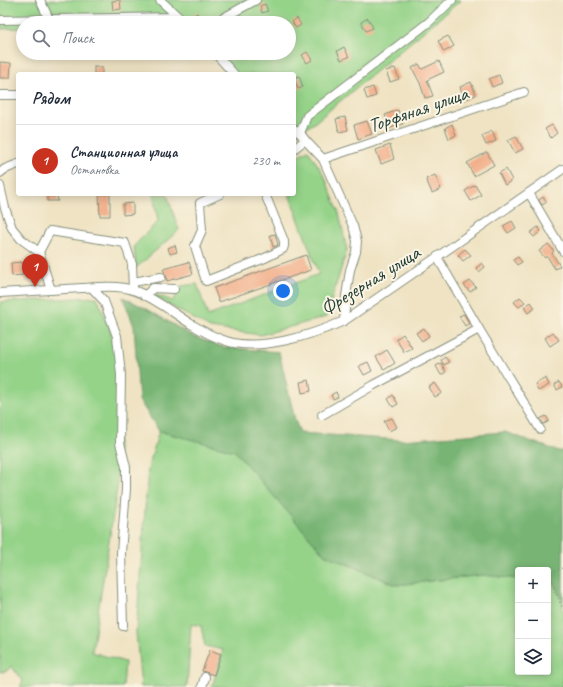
<!DOCTYPE html>
<html lang="ru">
<meta charset="utf-8">
<style>
body{margin:0;font-family:Caveat,sans-serif;background:#f2f2f3;color:#1f2937}
.controls{position:absolute;right:12px;bottom:12px;display:grid;overflow:hidden;border-radius:4px;box-shadow:0 2px 10px #0003}
.controls button{width:36px;height:36px;display:grid;place-items:center;padding:0;border:0;border-bottom:1px solid #e0e1e3;background:#fff;color:#1f2937;font:20px sans-serif}
.you{position:absolute;left:283px;top:291px;width:14px;height:14px;margin:-10px;border:3px solid #fff;border-radius:50%;background:#1a73e8;box-shadow:0 0 0 6px #1a73e833}
.badge{display:grid;place-items:center;width:26px;height:26px;border-radius:50%;background:#c8321e;color:#fff;font-size:13px;font-weight:700}
.pin{position:absolute;translate:-50% -33px;filter:drop-shadow(0 1px 2px #0008)}
.pin::after{content:'';position:absolute;top:21px;width:14px;height:12px;background:inherit;clip-path:polygon(0 0,100% 0,50% 100%)}
.list{margin:0;padding:0;list-style:none}
h2{display:flex;justify-content:space-between;align-items:center;height:52px;margin:0;padding:0 16px;font-size:17px}
h2 small{font-size:13px;font-weight:400;color:#747a83}
.list li{display:grid;grid-template-columns:26px 1fr auto;gap:12px;align-items:center;box-sizing:border-box;height:72px;padding:0 16px;border-top:1px solid #e0e1e3}
.list b{display:block;font-size:15px;white-space:nowrap}
.list p{margin:0;font-size:13px;white-space:nowrap;color:#747a83}
.list em{font-size:13px;font-style:normal;color:#747a83}
.icon{flex:none;width:22px;height:22px;fill:none;stroke:currentColor;stroke-width:2;stroke-linecap:round;stroke-linejoin:round}
.map{position:relative;flex:none;width:563px;height:687px;overflow:hidden}
.search{position:absolute;background:#fff;box-shadow:0 2px 10px #0003;left:16px;top:16px;width:280px;height:44px;display:flex;align-items:center;gap:10px;box-sizing:border-box;padding:0 14px;border-radius:22px;color:#747a83;font-size:15px}
.panel{position:absolute;background:#fff;box-shadow:0 2px 10px #0003;left:16px;top:72px;width:280px;height:124px;border-radius:4px}
.map>svg:first-child{display:block}
.green{fill:#95d389;stroke:#5a885e}
.forest{fill:#78b575;stroke:#4c7954}
.building{fill:#f2af8a}
.lines{fill:none;stroke-linecap:round;stroke-linejoin:round}
.minor-casing{stroke:#87907c;stroke-width:10}
.path{stroke:#87907c;stroke-width:1.5;stroke-dasharray:1 3;stroke-linecap:butt}
.minor{stroke:#fff;stroke-width:8}
.labels{text-anchor:middle;stroke-width:4;stroke-linejoin:round;paint-order:stroke}
.street-label{font-size:20px;fill:#1f3d34;stroke:#fcf5e5}
</style>
<div class="map">
<svg width="563" height="687" viewBox="0 0 563 687">
<rect width="100%" height="100%" fill="#fcf5e5"/>
<filter id="ink" filterUnits="userSpaceOnUse"><feTurbulence type="fractalNoise" baseFrequency=".025" numOctaves="2"/><feDisplacementMap in="SourceGraphic" scale="8" xChannelSelector="R" yChannelSelector="G"/><feConvolveMatrix kernelMatrix="1 2 1 2 8 2 1 2 1" color-interpolation-filters="sRGB"/></filter>
<filter id="wash" filterUnits="userSpaceOnUse"><feTurbulence type="fractalNoise" baseFrequency=".012" numOctaves="4" result="noise"/><feDisplacementMap in="SourceGraphic" scale="16" xChannelSelector="R" yChannelSelector="G"/><feGaussianBlur stdDeviation="0.9" result="paint"/><feColorMatrix in="noise" values="0 0 0 0 0 0 0 0 0 0 0 0 0 0 0 0 0 1.4 0 .05"/><feComposite in="paint" operator="in"/></filter>
<g filter="url(#wash)">
<rect width="100%" height="100%" fill="#efe3c3"/>
<!-- green -->
<g class="green">
<polygon points="0,0 461,0 314,123 294,136 294,74 229,74 210,53 289,53 289,23 23,23 23,28 0,29"/>
<polygon points="308,150 324,175 339,213 347,250 326,317 261,335 210,328 155,297 156,295 173,301 181,286 197,284 208,316 319,274 289,194 294,194 294,158"/>
<polygon points="153,194 167,194 179,230 136,268 134,246 158,221"/>
<polygon points="97,297 110,329 117,357 118,455 117,489 92,652 125,662 123,687 20,687 23,681 11,666 7,671 0,672 0,302"/>
<polygon points="159,431 235,451 324,554 396,585 483,575 518,579 518,672 548,672 548,582 554,583 563,601 563,687 212,687 223,650 205,646 201,626 191,624 187,687 141,687 136,632 148,469"/>
</g>
<!-- forest -->
<polygon class="forest" points="123,297 147,309 194,337 223,347 279,352 295,420 300,433 402,440 505,432 558,451 563,451 563,601 555,583 548,582 548,570 518,570 518,579 483,575 396,585 324,554 235,451 159,431 139,400 134,326"/>
<g id="blocks">
<!-- building -->
<g class="building">
<polygon points="120,0 121,9 113,10 112,1"/>
<polygon points="265,4 268,11 262,13 260,6"/>
<polygon points="197,13 204,23 192,23 189,19"/>
<polygon points="297,18 301,25 296,28 292,22"/>
<polygon points="368,18 373,28 366,31 361,22"/>
<polygon points="448,36 454,46 444,52 438,41"/>
<polygon points="344,47 349,57 341,60 337,51"/>
<polygon points="307,52 312,60 307,63 302,55"/>
<polygon points="439,61 444,72 427,80 433,96 425,98 420,83 412,68 419,64 422,69"/>
<polygon points="0,62 11,63 10,78 0,78"/>
<rect x="94" y="67" width="8" height="7"/>
<polygon points="395,68 399,79 390,82 386,71"/>
<polygon points="499,75 502,83 492,87 489,79"/>
<polygon points="299,76 303,87 298,89 294,78"/>
<polygon points="471,82 476,95 464,100 460,87"/>
<polygon points="373,87 376,96 367,99 364,90"/>
<polygon points="398,110 403,124 390,128 385,115"/>
<polygon points="345,117 348,130 339,132 336,119"/>
<polygon points="367,121 372,134 358,139 354,125"/>
<polygon points="452,124 456,135 449,139 445,128"/>
<polygon points="552,125 557,133 551,138 545,129"/>
<polygon points="492,131 496,141 486,145 482,136"/>
<polygon points="516,136 523,149 515,153 508,140"/>
<polygon points="390,145 394,159 381,164 376,150"/>
<polygon points="487,152 494,165 474,176 467,163"/>
<polygon points="506,169 512,180 505,185 499,173"/>
<polygon points="435,175 441,189 432,193 426,179"/>
<polygon points="475,185 481,195 471,201 465,191"/>
<polygon points="47,194 57,194 58,201 47,201"/>
<polygon points="99,194 110,194 110,216 100,216"/>
<polygon points="543,197 547,202 542,205 539,200"/>
<polygon points="133,203 133,214 123,215 123,204"/>
<polygon points="512,221 516,228 508,233 503,226"/>
<polygon points="538,227 541,231 534,237 530,233"/>
<polygon points="275,234 278,245 273,247 270,235"/>
<polygon points="548,244 554,251 552,253 560,266 555,269 547,256 545,258 539,251"/>
<polygon points="175,245 177,252 170,254 168,248"/>
<polygon points="465,249 471,255 463,261 458,255"/>
<polygon points="306,255 311,270 219,302 214,288"/>
<polygon points="518,257 522,262 517,265 513,260"/>
<polygon points="22,262 23,275 12,276 11,263"/>
<polygon points="189,262 193,274 167,281 166,276 163,269"/>
<polygon points="482,263 485,267 479,272 476,268"/>
<polygon points="470,281 476,287 470,292 464,285"/>
<polygon points="520,297 525,302 519,307 514,302"/>
<polygon points="531,302 535,308 528,313 524,307"/>
<polygon points="464,314 469,323 465,326 459,316"/>
<polygon points="424,328 429,336 422,341 416,333"/>
<polygon points="553,332 559,340 550,346 545,338"/>
<polygon points="403,334 412,348 404,352 396,339"/>
<polygon points="387,350 395,363 384,370 376,357"/>
<polygon points="445,357 449,362 444,365 441,360"/>
<polygon points="368,362 372,371 364,375 359,366"/>
<polygon points="441,363 446,372 441,375 436,366"/>
<polygon points="546,378 549,385 538,391 535,384"/>
<polygon points="309,380 311,391 302,393 300,382"/>
<polygon points="559,382 562,387 557,390 554,385"/>
<polygon points="435,383 442,393 435,397 429,387"/>
<polygon points="336,392 338,397 333,399 331,395"/>
<polygon points="393,395 398,404 393,407 388,399"/>
<polygon points="546,416 549,421 544,424 540,419"/>
<polygon points="392,418 397,427 389,431 384,421"/>
<polygon points="210,650 221,654 214,675 202,671"/>
</g>
</g>
</g>
<g filter="url(#ink)">
<use href="#blocks" fill-opacity="0" stroke="#87907c" stroke-width="1"/>
<g class="lines">
<defs>
<g id="minor">
<polyline points="40,0 49,19"/>
<polyline points="160,0 185,23"/>
<polyline points="0,20 178,17"/>
<polyline points="214,23 256,0"/>
<polyline points="215,53 234,74"/>
<polyline points="0,95 18,95"/>
<polyline points="294,130 300,133 307,116 429,22 452,0"/>
<polyline points="300,133 305,140 323,159 353,226 357,241 356,252 350,270 346,296 344,321"/>
<polyline points="294,149 305,140"/>
<polyline points="323,159 524,92"/>
<polyline points="0,173 5,169 18,164"/>
<polyline points="0,186 5,208 12,228 21,239 39,252 51,290"/>
<polyline points="529,193 563,251"/>
<polyline points="220,194 200,203 202,230 195,246 206,281 265,258 283,249 284,246 284,241 265,194"/>
<polyline points="39,252 50,231 125,243 132,264 133,290"/>
<polyline points="437,257 479,329"/>
<polyline points="133,282 161,277"/>
<polyline points="92,288 104,301 117,336 121,375 120,443 126,467 126,489 121,553 123,626"/>
<path d="M0,293c27,-2 54,-3 82,-5 16,-1 35,-3 51,2 17,5 42,24 58,34 11,7 23,13 35,17 34,11 86,-6 118,-20l93,-64 126,-88"/>
<polyline points="145,296 153,288 174,289"/>
<polyline points="322,415 374,385 479,329 540,429"/>
<polyline points="202,687 205,677"/>
</g>
</defs>
<!-- minor casing -->
<use href="#minor" class="minor-casing"/>
<!-- path -->
<g class="path">
<polyline points="563,568 553,571 550,576 551,582 563,609"/>
<polyline points="561,687 563,682"/>
</g>
<!-- minor -->
<use href="#minor" class="minor"/>
</g>
</g>
<g class="labels">
<!-- street labels -->
<g class="street-label">
<text transform="translate(418 109) rotate(-19)" y="7">Торфяная улица</text>
<text transform="translate(370 280) rotate(-32)" y="7">Фрезерная улица</text>
</g>
</g>
</svg>
<div class="controls">
<button>+</button>
<button>−</button>
<button><svg class="icon" aria-label="layers" viewBox="0 0 24 24"><path d="M12 4l9 5-9 5-9-5zM3 14l9 5 9-5"/></svg></button>
</div>
<div class="you"></div>
<div class="pin badge" style="left:35px;top:287px">1</div>
<div class="search"><svg class="icon" aria-label="search" viewBox="0 0 24 24"><circle cx="10" cy="10" r="6"/><path d="M15 15l6 6"/></svg>Поиск</div>
<section class="panel">
<h2>Рядом<small></small></h2>
<ul class="list">
<li><span class="badge">1</span><div><b>Станционная улица</b><p>Остановка</p></div><em>230 m</em></li>
</ul>
</section>
</div>
